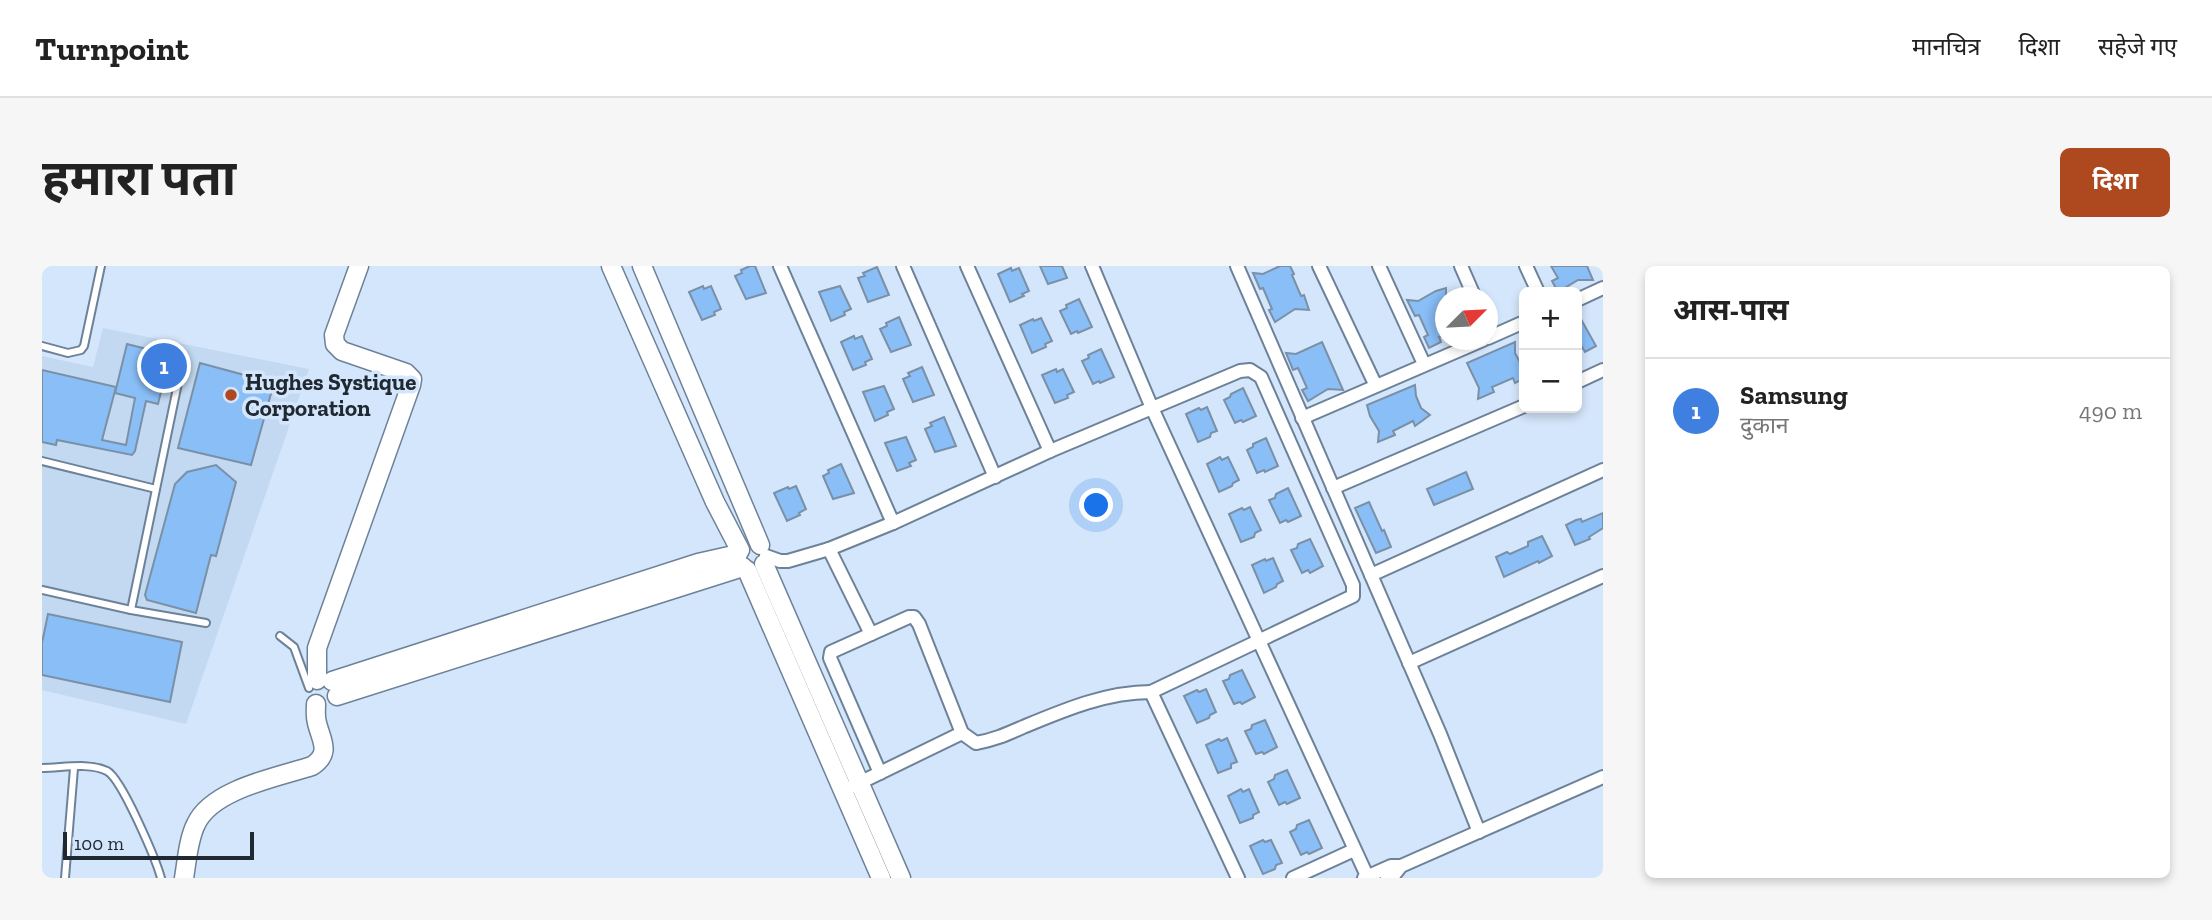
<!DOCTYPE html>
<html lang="hi">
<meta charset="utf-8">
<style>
body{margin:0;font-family:"Zilla Slab","Noto Sans Devanagari",serif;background:#f6f6f6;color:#222}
.controls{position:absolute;right:21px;top:21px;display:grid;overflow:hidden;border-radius:10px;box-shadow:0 4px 10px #0003}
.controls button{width:63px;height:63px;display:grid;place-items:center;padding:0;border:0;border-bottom:2px solid #e0e0e0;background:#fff;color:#222;font:35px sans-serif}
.compass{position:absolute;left:1393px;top:21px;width:63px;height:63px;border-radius:50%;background:#fff;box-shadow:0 4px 10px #0003;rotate:66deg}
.scale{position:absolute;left:21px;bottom:18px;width:191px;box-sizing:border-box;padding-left:7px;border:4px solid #202832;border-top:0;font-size:19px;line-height:24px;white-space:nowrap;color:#202832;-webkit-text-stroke:5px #d4e6fb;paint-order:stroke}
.you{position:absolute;left:1055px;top:240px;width:24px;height:24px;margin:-18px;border:5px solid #fff;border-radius:50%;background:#1a73e8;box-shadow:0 0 0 10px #1a73e833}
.badge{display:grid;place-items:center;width:46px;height:46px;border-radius:50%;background:#ae481f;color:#fff;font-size:23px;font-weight:700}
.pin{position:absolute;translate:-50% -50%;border:4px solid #fff;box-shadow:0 2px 7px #0006}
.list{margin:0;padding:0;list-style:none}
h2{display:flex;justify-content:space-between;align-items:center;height:91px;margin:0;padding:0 28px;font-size:30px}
h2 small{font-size:23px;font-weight:400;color:#767676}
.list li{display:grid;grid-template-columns:46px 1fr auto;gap:21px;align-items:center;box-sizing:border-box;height:105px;padding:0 28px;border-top:2px solid #e0e0e0}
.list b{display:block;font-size:26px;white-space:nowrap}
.list p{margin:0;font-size:23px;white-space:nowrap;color:#767676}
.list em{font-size:23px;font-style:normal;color:#767676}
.map{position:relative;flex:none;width:1561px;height:612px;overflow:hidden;border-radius:10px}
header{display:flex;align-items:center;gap:42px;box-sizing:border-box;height:98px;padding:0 35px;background:#fff;border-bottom:2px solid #e0e0e0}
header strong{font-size:33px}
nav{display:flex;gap:38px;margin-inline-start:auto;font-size:24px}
.intro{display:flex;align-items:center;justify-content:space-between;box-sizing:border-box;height:168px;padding:0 42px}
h1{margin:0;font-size:49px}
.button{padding:18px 32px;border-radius:10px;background:#ae481f;color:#fff;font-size:24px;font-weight:700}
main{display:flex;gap:42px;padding:0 42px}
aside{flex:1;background:#fff;border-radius:10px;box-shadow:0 4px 10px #0003}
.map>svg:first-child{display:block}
.built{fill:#c2d9f1}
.building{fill:#89bef7;stroke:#7a90a7;stroke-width:2}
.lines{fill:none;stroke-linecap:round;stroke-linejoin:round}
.lane-casing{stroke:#6d8299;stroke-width:10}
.street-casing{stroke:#6d8299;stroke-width:16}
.secondary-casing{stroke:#6d8299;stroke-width:21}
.lane{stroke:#fff;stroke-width:6}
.street{stroke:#fff;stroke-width:12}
.secondary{stroke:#fff;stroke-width:18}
.poi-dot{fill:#ae481f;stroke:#d4e6fb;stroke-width:2.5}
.labels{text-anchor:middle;stroke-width:7;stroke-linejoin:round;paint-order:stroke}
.poi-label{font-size:23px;font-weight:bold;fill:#202832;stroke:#d4e6fb;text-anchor:start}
</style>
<header>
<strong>Turnpoint</strong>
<nav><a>मानचित्र</a><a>दिशा</a><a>सहेजे गए</a></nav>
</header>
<div class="intro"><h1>हमारा पता</h1><a class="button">दिशा</a></div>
<main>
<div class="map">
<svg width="1561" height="612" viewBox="0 0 1561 612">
<rect width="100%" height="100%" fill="#d4e6fb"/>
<!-- built -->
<polygon class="built" points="61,62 267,103 144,458 0,424 0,90 51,101"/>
<!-- building -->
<g class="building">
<polygon points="708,0 713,0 724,27 704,33 693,10 700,7 699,4"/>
<polygon points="998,0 1020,0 1025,12 1006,18"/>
<polygon points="1238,0 1248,0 1252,8 1250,9 1259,30 1262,29 1267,44 1253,43 1233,56 1227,44 1230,43 1221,22 1218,23 1211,7 1221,8"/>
<polygon points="1509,0 1545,0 1551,14 1536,14 1516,26 1510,15 1516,12"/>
<polygon points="835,1 847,29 826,36 816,12 823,10 821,7"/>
<polygon points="969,2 970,5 977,2 987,25 980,28 982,30 968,36 956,8"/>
<polygon points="661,20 662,23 669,20 679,43 672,46 673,49 660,54 647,26"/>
<polygon points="798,20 809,43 802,46 803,49 789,55 777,26"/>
<polygon points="1404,22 1404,70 1397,71 1399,76 1387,82 1382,71 1386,69 1377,49 1373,50 1365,34 1376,35 1394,25"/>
<polygon points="1037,33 1050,61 1036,67 1035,65 1029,68 1018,45 1025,42 1024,39"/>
<polygon points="1535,46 1554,80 1543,86 1539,79 1537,80 1535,73"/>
<polygon points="857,51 869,79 849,86 838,63 845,60 844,57"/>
<polygon points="999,52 1010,75 1003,78 1004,81 990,87 978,59 991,53 992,55"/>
<polygon points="812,70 813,73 820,70 830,93 823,96 824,99 811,104 799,76"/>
<polygon points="1280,76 1301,124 1286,123 1266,135 1260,124 1265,122 1256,102 1251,104 1244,87 1254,88"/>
<polygon points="1473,76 1473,87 1482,104 1482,112 1473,117 1471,112 1450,121 1452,126 1436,133 1437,122 1425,97"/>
<polygon points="85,78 128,89 116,138 104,135 93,185 90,189 15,174 14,179 0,176 0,104 74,121 60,174 84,179 93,132 73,127"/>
<polygon points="1059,83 1072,111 1058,117 1057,115 1051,118 1040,95 1047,92 1046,89"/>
<polygon points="158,97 232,117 209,199 136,182"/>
<polygon points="880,101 892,129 871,136 861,113 868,110 866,107"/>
<polygon points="1014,103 1015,106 1021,103 1032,126 1025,129 1026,132 1013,137 1000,109"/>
<polygon points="1373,119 1374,130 1379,142 1388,149 1373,160 1371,155 1351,165 1353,169 1336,176 1337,165 1328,150 1325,139"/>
<polygon points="842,120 852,143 845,146 846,149 833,155 821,126"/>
<polygon points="1201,122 1214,150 1201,156 1199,154 1193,157 1182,134 1188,131 1189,128"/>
<polygon points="1165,141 1175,165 1169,167 1168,171 1156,176 1144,148 1157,142 1159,144"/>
<polygon points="902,151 914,180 893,186 883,163 890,160 888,157"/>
<polygon points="864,171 874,194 867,197 869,200 855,205 843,177"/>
<polygon points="1224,172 1236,200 1223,206 1222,204 1215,207 1205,184 1211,181 1211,178"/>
<polygon points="1178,191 1180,194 1186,191 1197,214 1191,217 1190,220 1177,226 1165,198"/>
<polygon points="799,198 812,227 791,233 781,210 787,207 786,204"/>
<polygon points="174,199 194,216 174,290 169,289 154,347 105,334 103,329 133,218 145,206"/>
<polygon points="1424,206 1431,223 1392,239 1385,223"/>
<polygon points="754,220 764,243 757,247 758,249 745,255 732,227 746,221 747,223"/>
<polygon points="1246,222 1259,250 1246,256 1244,254 1238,257 1227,234 1233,232 1234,228"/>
<polygon points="1327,236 1340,265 1342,264 1349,281 1334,287 1313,242"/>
<polygon points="1208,241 1219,264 1213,267 1212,271 1199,276 1187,248 1200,242 1202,244"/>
<polygon points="1561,247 1561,262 1547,271 1548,273 1533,279 1524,259 1534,254 1539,253 1540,256"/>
<polygon points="1500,270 1510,290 1497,297 1496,295 1462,311 1454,291 1465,286 1468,288 1486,280 1486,276"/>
<polygon points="1268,273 1281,300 1268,307 1266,304 1260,307 1249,284 1255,282 1256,278"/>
<polygon points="1231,292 1241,315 1235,318 1234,321 1222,327 1210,299 1223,293 1224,295"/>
<polygon points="6,348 140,376 128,436 0,409 0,377"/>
<polygon points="1200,404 1213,431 1200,438 1198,436 1192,438 1181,415 1187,413 1188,409"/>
<polygon points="1164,423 1174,446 1168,449 1167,452 1155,457 1142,430 1155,424 1157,426"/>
<polygon points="1223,454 1235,481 1222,488 1220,486 1214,488 1203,465 1209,463 1210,459"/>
<polygon points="1185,472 1195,496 1189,498 1189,502 1176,507 1164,479 1177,473 1179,475"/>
<polygon points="1245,504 1258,532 1245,538 1243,536 1237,539 1226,516 1232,513 1233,509"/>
<polygon points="1199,523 1201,526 1207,523 1217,546 1211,549 1211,552 1198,557 1186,530"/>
<polygon points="1267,554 1280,582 1267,588 1265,586 1259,589 1248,566 1254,563 1255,559"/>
<polygon points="1221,574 1223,576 1229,574 1240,597 1234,599 1233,603 1221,608 1208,580"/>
</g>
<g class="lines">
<defs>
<g id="lane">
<polyline points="0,80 26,87 39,84 42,80 59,0"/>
<polyline points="0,195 114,223"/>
<polyline points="0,324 89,344 164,357"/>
<polyline points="89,344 141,93"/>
<polyline points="238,370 252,381 267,422"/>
<path d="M0,502c20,0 47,-6 65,3 15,8 49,89 54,107"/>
<polyline points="23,612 32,502"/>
</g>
<g id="street">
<polyline points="738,0 851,257"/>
<polyline points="861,0 953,211"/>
<polyline points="925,0 1008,185"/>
<polyline points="1050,0 1110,142 1326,612"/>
<polyline points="1195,0 1398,468 1437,566"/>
<polyline points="1277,0 1333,118"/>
<polyline points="1337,0 1382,98"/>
<polyline points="1419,0 1433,32"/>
<polyline points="1484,0 1496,26"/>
<polyline points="1535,34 1561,22"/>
<polyline points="1446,72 1482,56"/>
<polyline points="1535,116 1561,104"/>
<polyline points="1260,152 1441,74"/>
<polyline points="1291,222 1482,140"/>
<polyline points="787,283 829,368"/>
<polyline points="724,290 738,295 746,295 787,283 851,257 1008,185 1198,105 1208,104 1219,111 1311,319 1311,330 1109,426 1196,612"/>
<polyline points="1329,309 1561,204"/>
<polyline points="1367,397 1561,310"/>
<path d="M838,507l-50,-115 1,-6 78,-35h5l5,7 43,109 14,10c18,-3 31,-9 47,-16 41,-17 83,-35 128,-35"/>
<polyline points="811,520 920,467"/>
<polyline points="1251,612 1312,584"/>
<polyline points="1322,612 1349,600 1359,600"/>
<polyline points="1345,612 1352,609 1359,600 1561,511"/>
</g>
<g id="secondary">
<polyline points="569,0 673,236 698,284"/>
<polyline points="600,0 718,279"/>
<polyline points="722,298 859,612"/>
<polyline points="705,304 839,612"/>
<polyline points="275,414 275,382 369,119 370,113 364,107 300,85 293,78 292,69 317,0"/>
<polyline points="290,415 656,297 696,288"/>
<polyline points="295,430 701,301"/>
<path d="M142,612c3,-17 4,-38 12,-54 16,-35 82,-47 116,-58 20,-13 9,-26 5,-43 -2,-7 -1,-12 -1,-19"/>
</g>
</defs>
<!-- lane casing -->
<use href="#lane" class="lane-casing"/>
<!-- street casing -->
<use href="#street" class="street-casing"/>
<!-- secondary casing -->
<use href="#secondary" class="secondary-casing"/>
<!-- lane -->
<use href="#lane" class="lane"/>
<!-- street -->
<use href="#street" class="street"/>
<!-- secondary -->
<use href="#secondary" class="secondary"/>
</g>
<!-- markers -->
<circle class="poi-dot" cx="189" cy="129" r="7"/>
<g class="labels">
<!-- poi labels -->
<g class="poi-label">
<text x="203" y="124">Hughes Systique<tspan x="203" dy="26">Corporation</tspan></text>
</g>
</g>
</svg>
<div class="controls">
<button>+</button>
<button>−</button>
</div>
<svg class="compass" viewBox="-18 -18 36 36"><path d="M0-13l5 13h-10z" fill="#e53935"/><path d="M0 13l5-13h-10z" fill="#767676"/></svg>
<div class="scale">100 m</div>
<div class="you"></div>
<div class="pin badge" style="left:122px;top:100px;background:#3f7fe0">1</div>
</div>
<aside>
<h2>आस-पास<small></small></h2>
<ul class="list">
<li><span class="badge" style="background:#3f7fe0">1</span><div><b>Samsung</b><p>दुकान</p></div><em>490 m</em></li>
</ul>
</aside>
</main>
